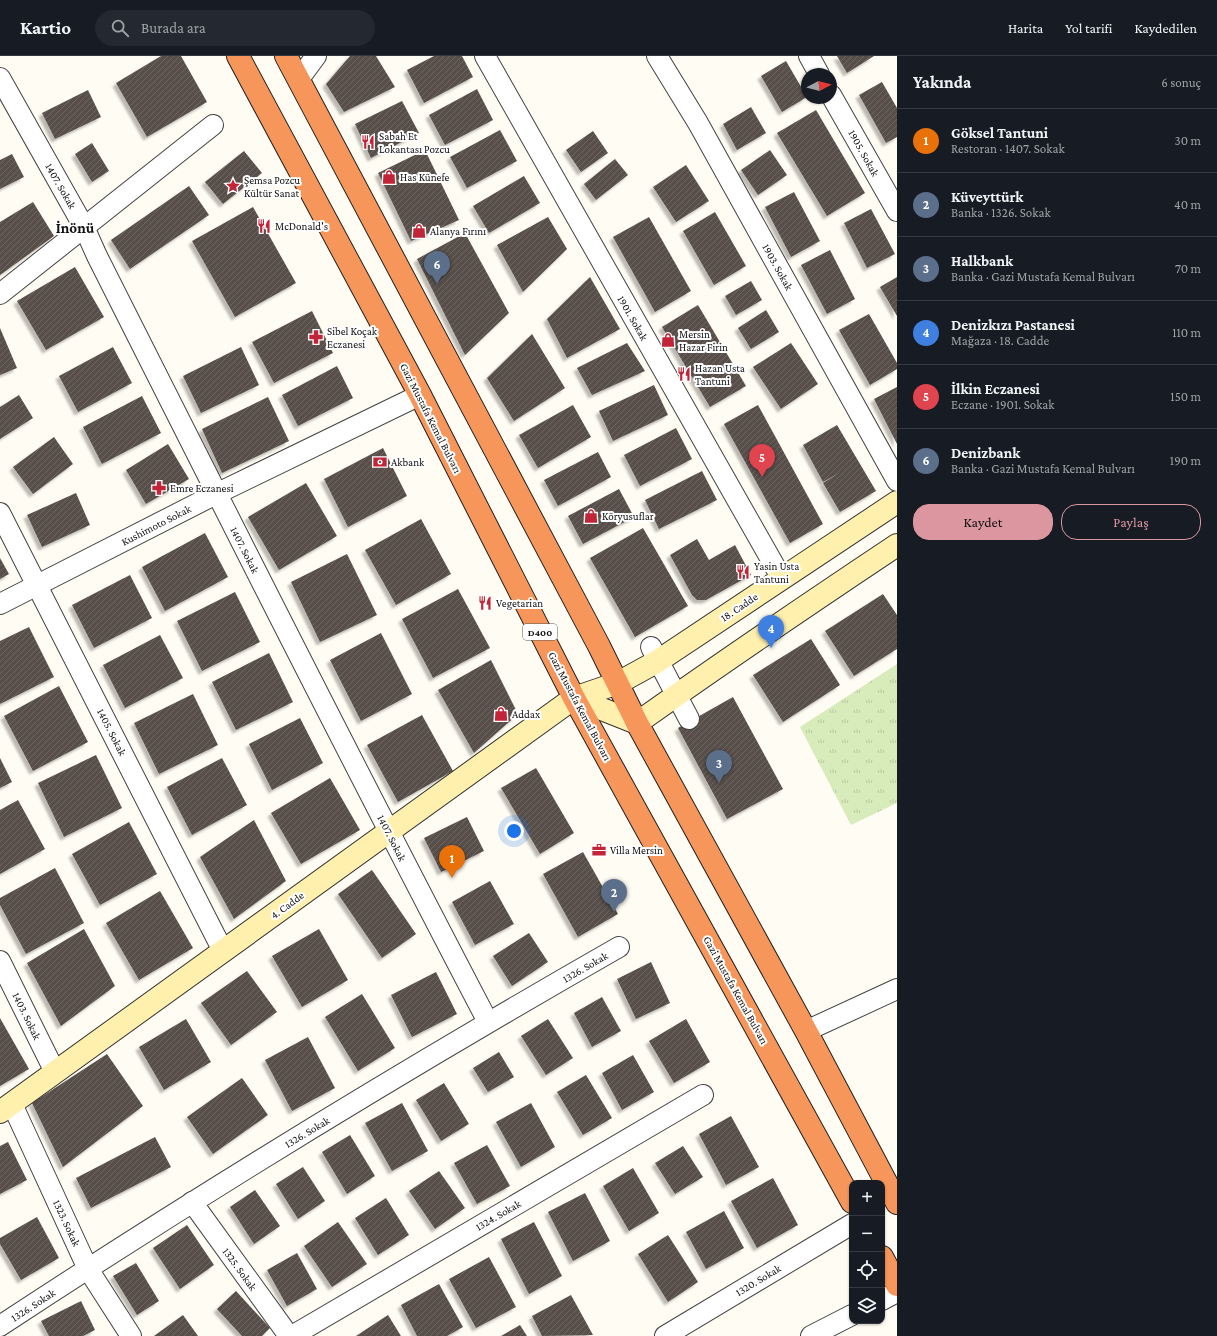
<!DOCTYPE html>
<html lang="tr">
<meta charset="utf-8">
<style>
body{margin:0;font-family:"Crimson Pro",serif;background:#242831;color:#f1f3f6}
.controls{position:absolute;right:12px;bottom:12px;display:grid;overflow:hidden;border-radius:8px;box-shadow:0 1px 3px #0004}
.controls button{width:36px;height:36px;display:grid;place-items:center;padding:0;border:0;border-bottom:1px solid #363941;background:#171b24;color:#f1f3f6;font:20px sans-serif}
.compass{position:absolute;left:801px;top:12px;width:36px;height:36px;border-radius:50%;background:#171b24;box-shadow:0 1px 3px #0004;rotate:83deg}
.you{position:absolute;left:514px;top:775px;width:14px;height:14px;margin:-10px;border:3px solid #fff;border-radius:50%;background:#1a73e8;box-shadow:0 0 0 6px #1a73e833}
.badge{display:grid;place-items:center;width:26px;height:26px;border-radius:50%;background:#dc96a0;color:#fff;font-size:13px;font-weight:700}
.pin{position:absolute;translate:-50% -33px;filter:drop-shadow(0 1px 2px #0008)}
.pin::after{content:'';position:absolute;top:21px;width:14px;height:12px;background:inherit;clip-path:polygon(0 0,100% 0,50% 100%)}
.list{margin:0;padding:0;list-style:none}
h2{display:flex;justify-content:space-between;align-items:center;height:52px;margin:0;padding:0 16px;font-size:17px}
h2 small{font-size:13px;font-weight:400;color:#9ea1a6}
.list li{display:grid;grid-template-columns:26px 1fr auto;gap:12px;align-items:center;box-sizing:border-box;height:64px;padding:0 16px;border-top:1px solid #363941}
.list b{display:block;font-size:15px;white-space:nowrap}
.list p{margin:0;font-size:13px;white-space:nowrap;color:#9ea1a6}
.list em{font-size:13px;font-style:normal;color:#9ea1a6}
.actions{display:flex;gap:8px;padding:12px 16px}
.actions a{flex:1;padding:9px 0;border:1px solid #dc96a0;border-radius:16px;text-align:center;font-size:14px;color:#dc96a0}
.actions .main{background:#dc96a0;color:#111}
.icon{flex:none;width:22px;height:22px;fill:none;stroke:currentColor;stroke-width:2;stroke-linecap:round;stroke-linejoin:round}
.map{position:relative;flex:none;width:897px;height:1280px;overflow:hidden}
header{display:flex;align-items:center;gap:24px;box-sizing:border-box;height:56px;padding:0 20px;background:#171b24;border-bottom:1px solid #363941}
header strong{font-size:19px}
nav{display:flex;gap:22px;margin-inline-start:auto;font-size:14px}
.search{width:280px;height:36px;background:#242831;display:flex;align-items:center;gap:10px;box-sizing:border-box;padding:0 14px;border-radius:22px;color:#9ea1a6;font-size:15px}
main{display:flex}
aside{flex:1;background:#171b24}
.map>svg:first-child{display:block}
.park{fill:url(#park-tufts)}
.building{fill:url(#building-hatch);filter:url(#shadow)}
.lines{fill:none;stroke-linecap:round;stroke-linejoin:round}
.street-casing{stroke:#434343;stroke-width:22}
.secondary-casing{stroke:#323232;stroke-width:24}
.highway-casing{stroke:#212121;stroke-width:24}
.street{stroke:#fff;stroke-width:20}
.secondary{stroke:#fff0ae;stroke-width:22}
.highway{stroke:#f6965a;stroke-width:22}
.labels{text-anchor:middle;stroke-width:4;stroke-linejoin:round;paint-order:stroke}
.shield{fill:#fff;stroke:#585858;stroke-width:1}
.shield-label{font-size:10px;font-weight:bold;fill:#101010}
.poi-label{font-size:11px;fill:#101010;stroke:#fff;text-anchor:start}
.street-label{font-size:11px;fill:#101010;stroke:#fff}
.district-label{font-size:15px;font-weight:bold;fill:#101010;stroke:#fff}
</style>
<header>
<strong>Kartio</strong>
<div class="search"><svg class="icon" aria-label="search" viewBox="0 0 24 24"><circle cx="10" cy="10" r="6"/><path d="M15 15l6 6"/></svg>Burada ara</div>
<nav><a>Harita</a><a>Yol tarifi</a><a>Kaydedilen</a></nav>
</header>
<main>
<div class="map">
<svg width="897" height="1280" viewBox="0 0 897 1280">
<defs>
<pattern id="park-tufts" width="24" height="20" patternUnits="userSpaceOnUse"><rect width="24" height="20" fill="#d7ebbb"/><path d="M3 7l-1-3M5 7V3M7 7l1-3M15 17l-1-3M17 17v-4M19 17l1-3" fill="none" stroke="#b8c8a0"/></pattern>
<pattern id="building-hatch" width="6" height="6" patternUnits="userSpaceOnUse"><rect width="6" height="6" fill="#59504c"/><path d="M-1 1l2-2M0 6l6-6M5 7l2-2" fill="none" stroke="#6c6561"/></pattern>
<filter id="shadow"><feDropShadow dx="-3.5" dy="3.5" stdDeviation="1" flood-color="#0004"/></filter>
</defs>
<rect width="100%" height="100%" fill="#fffcf3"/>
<!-- park -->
<polygon class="park" points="897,608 897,747 851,769 800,671"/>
<!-- building -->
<g class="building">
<polygon points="161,0 181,0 207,46 147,81 116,27"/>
<polygon points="350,0 376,0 395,31 344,56 326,28"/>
<polygon points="434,0 462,0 473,21 424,47 407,14"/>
<polygon points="837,0 874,0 847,17"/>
<polygon points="786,5 807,41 782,56 761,20"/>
<polygon points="882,26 897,52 897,81 886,87 859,39"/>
<polygon points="477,33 493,64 445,89 429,59"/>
<polygon points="88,34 101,61 55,83 42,57"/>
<polygon points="402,45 419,77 371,102 355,68"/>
<polygon points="751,51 766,77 737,94 723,68"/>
<polygon points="816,54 865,137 827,160 777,77"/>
<polygon points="500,74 517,105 467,132 450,101"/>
<polygon points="593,75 608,97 581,116 566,94"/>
<polygon points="92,87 109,115 92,126 75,98"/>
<polygon points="425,94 459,164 411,185 378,117"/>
<polygon points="770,94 787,119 758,139 741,114"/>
<polygon points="244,95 262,117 223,148 205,126"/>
<polygon points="12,98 24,121 0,133 0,104"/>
<polygon points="615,103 628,119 596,144 584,128"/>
<polygon points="686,109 709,145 676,166 653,131"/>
<polygon points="524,120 540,147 489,177 473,150"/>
<polygon points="189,130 209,159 130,213 111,184"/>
<polygon points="794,136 820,185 791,201 765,151"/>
<polygon points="33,146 54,180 0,219 0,166"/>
<polygon points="253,151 296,227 235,261 192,185"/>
<polygon points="871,153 895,198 867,212 844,167"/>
<polygon points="715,156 746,210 714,229 683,175"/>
<polygon points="548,161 567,193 523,236 497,189"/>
<polygon points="649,161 691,235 655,256 613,181"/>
<polygon points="465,177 509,257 465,299 417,203"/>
<polygon points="830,194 855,243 827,258 801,209"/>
<polygon points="75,211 104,261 46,294 17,245"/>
<polygon points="590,221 620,273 567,302 547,263"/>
<polygon points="897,221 897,260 880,231"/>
<polygon points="751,225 762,244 736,259 725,240"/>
<polygon points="698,249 746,330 710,351 662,271"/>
<polygon points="766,254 779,276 751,293 738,272"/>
<polygon points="312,255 333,297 274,327 252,286"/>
<polygon points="869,258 897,307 897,313 870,329 839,274"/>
<polygon points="0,272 17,312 0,319"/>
<polygon points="532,278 565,332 514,365 487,322"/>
<polygon points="627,287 645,315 592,339 577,312"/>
<polygon points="791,287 818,328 781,353 753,311"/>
<polygon points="113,291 132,327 78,356 59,320"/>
<polygon points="241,291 259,329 201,357 183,320"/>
<polygon points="337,310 353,342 298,370 282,339"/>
<polygon points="654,329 668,359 613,385 599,355"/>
<polygon points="897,331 897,388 874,343"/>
<polygon points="19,339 33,362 0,383 0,351"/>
<polygon points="142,340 161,377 102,408 83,371"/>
<polygon points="268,341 289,385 222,417 202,373"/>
<polygon points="573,349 591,381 538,412 519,379"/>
<polygon points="758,349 823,468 790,487 724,368"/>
<polygon points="837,369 876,435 840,456 823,427 839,417 823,426 803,389"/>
<polygon points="676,372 692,403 640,430 624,399"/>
<polygon points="54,381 73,408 33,438 13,411"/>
<polygon points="168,388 189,423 146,448 126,414"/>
<polygon points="383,392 407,440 348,471 324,423"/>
<polygon points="598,396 611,421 558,450 544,424"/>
<polygon points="702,415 717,444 659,473 645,444"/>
<polygon points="306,427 337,480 279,514 248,461"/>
<polygon points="619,433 634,461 583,488 568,460"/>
<polygon points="76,437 90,469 42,491 27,459"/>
<polygon points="421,463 451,518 396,549 365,494"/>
<polygon points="643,472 688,550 635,581 590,502"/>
<polygon points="205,477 228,521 165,555 142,511"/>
<polygon points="697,483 709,504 735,489 751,519 706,544 697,544 692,539 670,499"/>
<polygon points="347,498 377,559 320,586 291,526"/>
<polygon points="0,502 9,518 0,523"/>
<polygon points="130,519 152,562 94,592 72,549"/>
<polygon points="458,533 490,592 433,622 402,563"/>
<polygon points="235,536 260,586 202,615 177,565"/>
<polygon points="883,538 897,559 897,593 854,620 825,575"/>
<polygon points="29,571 54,621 0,648 0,585"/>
<polygon points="381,577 412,638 361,665 330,604"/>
<polygon points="160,579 183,622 125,652 103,609"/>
<polygon points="811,583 840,629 783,666 753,619"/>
<polygon points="269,597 293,646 236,674 212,626"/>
<polygon points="491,604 518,658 474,697 438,634"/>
<polygon points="59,630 88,686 33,715 4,660"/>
<polygon points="193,638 218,689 159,718 134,667"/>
<polygon points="733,641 783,733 727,763 678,672"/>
<polygon points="422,659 453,715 398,746 367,689"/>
<polygon points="300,662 323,707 272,734 249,688"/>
<polygon points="96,699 122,752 64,781 38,727"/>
<polygon points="0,702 12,726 0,732"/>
<polygon points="222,702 247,749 192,779 167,731"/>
<polygon points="536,712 574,777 540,798 501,732"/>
<polygon points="330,722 360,774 301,808 271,757"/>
<polygon points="18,744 45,793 0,818 0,754"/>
<polygon points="467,761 484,795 441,816 424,782"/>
<polygon points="254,764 286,825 234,863 200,801"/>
<polygon points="129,766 157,818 100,849 72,798"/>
<polygon points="583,796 618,858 578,881 543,818"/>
<polygon points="55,812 84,867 26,898 0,849 0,842"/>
<polygon points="372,814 416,878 382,902 338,838"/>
<polygon points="490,825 514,868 475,889 452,846"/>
<polygon points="160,835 193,892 139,924 106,867"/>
<polygon points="84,873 115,930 61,970 27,907"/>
<polygon points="319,873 348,924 302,951 272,900"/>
<polygon points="529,877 548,906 512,930 493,900"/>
<polygon points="651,906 670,947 636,963 617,923"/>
<polygon points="247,915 277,956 231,989 201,947"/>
<polygon points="436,916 457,958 412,981 391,939"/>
<polygon points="362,938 395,992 358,1015 325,961"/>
<polygon points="602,941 621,975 592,991 574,957"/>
<polygon points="0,962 29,1013 0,1030"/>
<polygon points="186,963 211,1006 164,1034 139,991"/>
<polygon points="548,963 573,1002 546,1019 521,980"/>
<polygon points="686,963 710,1006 674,1027 649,985"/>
<polygon points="308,981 335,1032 292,1055 265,1004"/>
<polygon points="499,996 514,1021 488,1036 473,1012"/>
<polygon points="107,998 143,1050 63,1111 32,1047"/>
<polygon points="633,999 654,1036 622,1054 602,1017"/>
<polygon points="586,1019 612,1062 583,1079 557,1036"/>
<polygon points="242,1022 268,1059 213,1098 187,1061"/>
<polygon points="444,1027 469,1068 441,1085 416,1044"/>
<polygon points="402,1047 428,1095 392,1115 365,1067"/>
<polygon points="531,1047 555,1091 521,1111 496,1066"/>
<polygon points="731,1060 759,1111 726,1129 699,1078"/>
<polygon points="350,1079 375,1120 347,1138 322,1096"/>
<polygon points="155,1081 171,1111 91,1152 76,1122"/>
<polygon points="8,1086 27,1124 0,1138 0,1090"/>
<polygon points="487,1089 510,1130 477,1148 454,1107"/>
<polygon points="683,1090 703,1121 675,1138 655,1107"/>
<polygon points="303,1111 325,1145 298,1163 276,1128"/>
<polygon points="633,1112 659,1157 629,1175 603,1130"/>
<polygon points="439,1115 465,1152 435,1173 409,1135"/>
<polygon points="773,1122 798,1169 757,1192 731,1145"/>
<polygon points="255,1134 280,1170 254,1188 230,1151"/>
<polygon points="585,1137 610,1185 573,1205 548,1156"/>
<polygon points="386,1142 409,1179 378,1199 355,1162"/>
<polygon points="724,1155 744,1192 706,1213 686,1176"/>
<polygon points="37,1161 59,1202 21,1224 0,1188 0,1182"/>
<polygon points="338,1166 367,1208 332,1231 304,1190"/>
<polygon points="534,1166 562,1220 529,1238 501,1183"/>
<polygon points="187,1169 214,1209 180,1233 153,1192"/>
<polygon points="668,1179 698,1226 668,1246 638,1198"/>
<polygon points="297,1197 317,1233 287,1250 267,1214"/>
<polygon points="489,1201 516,1251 476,1272 449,1223"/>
<polygon points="136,1207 159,1245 137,1259 113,1220"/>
<polygon points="439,1228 463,1271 447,1280 417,1280 401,1249"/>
<polygon points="236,1235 270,1272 262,1280 242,1280 217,1253"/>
<polygon points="571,1239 593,1279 542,1280 532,1260"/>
<polygon points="81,1245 95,1274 83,1280 49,1280 41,1265"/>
<polygon points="183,1259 198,1280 154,1280"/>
<polygon points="388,1259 401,1280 356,1280"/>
<polygon points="520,1269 527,1280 501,1280"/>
</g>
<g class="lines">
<defs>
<g id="street">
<polyline points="485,0 782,523"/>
<polyline points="657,0 698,67 897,425"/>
<polyline points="809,0 819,18"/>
<path d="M0,22l84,149 13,29c129,256 258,512 391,766"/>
<polyline points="299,23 316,0"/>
<polyline points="831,39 897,155"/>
<polyline points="0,238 213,69"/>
<polyline points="0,457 223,895"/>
<polyline points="0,548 216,438 420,339"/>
<polyline points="651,591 689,663"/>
<polyline points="0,905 55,1016"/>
<polyline points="806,975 897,933"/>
<polyline points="12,1048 88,1213 131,1280"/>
<polyline points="192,1146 289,1280"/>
<polyline points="882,1244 897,1236"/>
<path d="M0,1270c202,-133 409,-259 619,-379"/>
<polyline points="292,1280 703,1039"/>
<polyline points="665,1280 852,1168"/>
<polyline points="811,1280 852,1259"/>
</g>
<g id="secondary">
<path d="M574,642l63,25c86,-61 173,-120 260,-178"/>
<polyline points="0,1056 574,642 618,627 658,605 897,446"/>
</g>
<g id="highway">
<polyline points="238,0 420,339 574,642 852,1146"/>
<polyline points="286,0 599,590 637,667 806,975 897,1147"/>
<polyline points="882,1201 897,1229"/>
</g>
</defs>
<!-- street casing -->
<use href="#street" class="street-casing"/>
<!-- secondary casing -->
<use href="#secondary" class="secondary-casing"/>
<!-- highway casing -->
<use href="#highway" class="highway-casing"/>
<!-- street -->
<use href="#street" class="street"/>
<!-- secondary -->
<use href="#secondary" class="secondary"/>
<!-- highway -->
<use href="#highway" class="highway"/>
</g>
<!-- icons -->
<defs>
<symbol id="restaurant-bare" viewBox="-9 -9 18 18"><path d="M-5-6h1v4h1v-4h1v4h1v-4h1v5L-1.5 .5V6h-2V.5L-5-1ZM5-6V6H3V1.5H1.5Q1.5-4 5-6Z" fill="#c32538" stroke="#fff" stroke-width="2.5" paint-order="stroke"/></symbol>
<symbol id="shop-bare" viewBox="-9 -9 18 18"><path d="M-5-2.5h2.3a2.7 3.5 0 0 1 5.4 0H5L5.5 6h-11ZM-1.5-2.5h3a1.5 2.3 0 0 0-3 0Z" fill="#c32538" stroke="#fff" stroke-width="2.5" paint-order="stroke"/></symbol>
<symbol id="sight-bare" viewBox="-9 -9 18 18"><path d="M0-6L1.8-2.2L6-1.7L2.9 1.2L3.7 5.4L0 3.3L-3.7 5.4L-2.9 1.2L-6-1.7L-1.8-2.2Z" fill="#c32538" stroke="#fff" stroke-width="2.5" paint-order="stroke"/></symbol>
<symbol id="pharmacy-bare" viewBox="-9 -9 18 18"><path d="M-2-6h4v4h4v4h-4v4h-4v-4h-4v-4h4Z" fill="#c32538" stroke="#fff" stroke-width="2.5" paint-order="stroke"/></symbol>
<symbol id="bank-bare" viewBox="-9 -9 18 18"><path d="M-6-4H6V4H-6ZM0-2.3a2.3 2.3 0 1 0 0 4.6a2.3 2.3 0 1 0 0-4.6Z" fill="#c32538" stroke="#fff" stroke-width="2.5" paint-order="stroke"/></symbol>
<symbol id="office-bare" viewBox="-9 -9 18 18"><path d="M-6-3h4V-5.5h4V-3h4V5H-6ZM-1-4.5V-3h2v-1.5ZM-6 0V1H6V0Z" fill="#c32538" stroke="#fff" stroke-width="2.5" paint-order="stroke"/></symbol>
</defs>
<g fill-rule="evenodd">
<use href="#restaurant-bare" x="358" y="76" width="20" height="20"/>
<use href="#shop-bare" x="379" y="111" width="20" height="20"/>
<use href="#sight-bare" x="223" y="120" width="20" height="20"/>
<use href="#restaurant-bare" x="254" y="160" width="20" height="20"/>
<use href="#shop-bare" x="409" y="165" width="20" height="20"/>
<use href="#pharmacy-bare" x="306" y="271" width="20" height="20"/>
<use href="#shop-bare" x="658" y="274" width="20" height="20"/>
<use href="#restaurant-bare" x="674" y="308" width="20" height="20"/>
<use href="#bank-bare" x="370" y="396" width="20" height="20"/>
<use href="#pharmacy-bare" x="149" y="422" width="20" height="20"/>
<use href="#shop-bare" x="581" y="450" width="20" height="20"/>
<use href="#restaurant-bare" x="733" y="506" width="20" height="20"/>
<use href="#restaurant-bare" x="475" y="537" width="20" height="20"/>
<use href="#shop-bare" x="491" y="648" width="20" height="20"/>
<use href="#office-bare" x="589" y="784" width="20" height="20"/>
</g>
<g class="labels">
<!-- shield labels -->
<rect class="shield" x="523" y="568" width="34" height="16" rx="3"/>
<g class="shield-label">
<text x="540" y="580">D400</text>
</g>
<!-- poi labels -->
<g class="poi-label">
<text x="379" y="84">Sabah Et<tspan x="379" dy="13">Lokantası Pozcu</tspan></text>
<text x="400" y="125">Has Künefe</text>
<text x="244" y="128">Şemsa Pozcu<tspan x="244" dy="13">Kültür Sanat</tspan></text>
<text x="275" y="174">McDonald's</text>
<text x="430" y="179">Alanya Fırını</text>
<text x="327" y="279">Sibel Koçak<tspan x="327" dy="13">Eczanesi</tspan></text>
<text x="679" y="282">Mersin<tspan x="679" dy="13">Hazar Firin</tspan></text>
<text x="695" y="316">Hazan Usta<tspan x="695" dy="13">Tantuni</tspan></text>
<text x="391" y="410">Akbank</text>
<text x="170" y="436">Emre Eczanesi</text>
<text x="602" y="464">Köryusuflar</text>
<text x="754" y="514">Yasin Usta<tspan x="754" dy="13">Tantuni</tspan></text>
<text x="496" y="551">Vegetarian</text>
<text x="512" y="662">Addax</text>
<text x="610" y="798">Villa Mersin</text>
</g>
<!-- street labels -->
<g class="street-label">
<text transform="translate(864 97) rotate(61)" y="4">1905. Sokak</text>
<text transform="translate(61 130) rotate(60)" y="4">1407. Sokak</text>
<text transform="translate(778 211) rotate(61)" y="4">1903. Sokak</text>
<text transform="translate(633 262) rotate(60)" y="4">1901. Sokak</text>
<text transform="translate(431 362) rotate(63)" y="4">Gazi Mustafa Kemal Bulvarı</text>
<text transform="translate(156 469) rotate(-27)" y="4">Kushimoto Sokak</text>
<text transform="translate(245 494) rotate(63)" y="4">1407. Sokak</text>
<text transform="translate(739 551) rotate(-34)" y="4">18. Cadde</text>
<text transform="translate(580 650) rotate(62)" y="4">Gazi Mustafa Kemal Bulvarı</text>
<text transform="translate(112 676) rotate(63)" y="4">1405. Sokak</text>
<text transform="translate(392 782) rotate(63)" y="4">1407. Sokak</text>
<text transform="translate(287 849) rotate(-36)" y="4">4. Cadde</text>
<text transform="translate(585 911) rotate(-30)" y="4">1326. Sokak</text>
<text transform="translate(736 934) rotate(61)" y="4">Gazi Mustafa Kemal Bulvarı</text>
<text transform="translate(27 960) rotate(64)" y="4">1403. Sokak</text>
<text transform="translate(307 1076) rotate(-31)" y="4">1326. Sokak</text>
<text transform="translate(498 1159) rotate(-30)" y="4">1324. Sokak</text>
<text transform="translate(67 1167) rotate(65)" y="4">1323. Sokak</text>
<text transform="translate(240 1213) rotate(54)" y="4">1325. Sokak</text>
<text transform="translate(758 1224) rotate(-31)" y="4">1320. Sokak</text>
<text transform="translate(33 1249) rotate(-33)" y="4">1326. Sokak</text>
</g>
<!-- district labels -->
<g class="district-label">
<text x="75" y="177">İnönü</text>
</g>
</g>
</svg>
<div class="controls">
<button>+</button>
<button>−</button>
<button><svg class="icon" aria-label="locate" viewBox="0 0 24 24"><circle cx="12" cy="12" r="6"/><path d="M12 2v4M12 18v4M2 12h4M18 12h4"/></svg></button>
<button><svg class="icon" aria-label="layers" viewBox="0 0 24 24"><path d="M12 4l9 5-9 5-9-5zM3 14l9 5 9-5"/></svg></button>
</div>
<svg class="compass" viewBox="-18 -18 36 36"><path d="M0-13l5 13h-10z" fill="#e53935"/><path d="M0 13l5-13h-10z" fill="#9ea1a6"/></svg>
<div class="you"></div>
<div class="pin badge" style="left:452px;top:822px;background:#e8710a">1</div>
<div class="pin badge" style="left:614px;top:856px;background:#5c6f8a">2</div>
<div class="pin badge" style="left:719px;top:727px;background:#5c6f8a">3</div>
<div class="pin badge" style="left:771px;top:592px;background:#3f7fe0">4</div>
<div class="pin badge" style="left:762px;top:421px;background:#e0444e">5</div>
<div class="pin badge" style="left:437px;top:228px;background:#5c6f8a">6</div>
</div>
<aside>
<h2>Yakında<small>6 sonuç</small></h2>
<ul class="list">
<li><span class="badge" style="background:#e8710a">1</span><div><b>Göksel Tantuni</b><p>Restoran · 1407. Sokak</p></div><em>30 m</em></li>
<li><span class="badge" style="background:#5c6f8a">2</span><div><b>Küveyttürk</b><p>Banka · 1326. Sokak</p></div><em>40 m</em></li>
<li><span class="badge" style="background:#5c6f8a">3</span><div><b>Halkbank</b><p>Banka · Gazi Mustafa Kemal Bulvarı</p></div><em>70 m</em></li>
<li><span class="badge" style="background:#3f7fe0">4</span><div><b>Denizkızı Pastanesi</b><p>Mağaza · 18. Cadde</p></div><em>110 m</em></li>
<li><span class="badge" style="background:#e0444e">5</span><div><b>İlkin Eczanesi</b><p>Eczane · 1901. Sokak</p></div><em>150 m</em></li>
<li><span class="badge" style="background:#5c6f8a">6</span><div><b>Denizbank</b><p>Banka · Gazi Mustafa Kemal Bulvarı</p></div><em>190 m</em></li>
</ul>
<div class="actions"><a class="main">Kaydet</a><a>Paylaş</a></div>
</aside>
</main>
